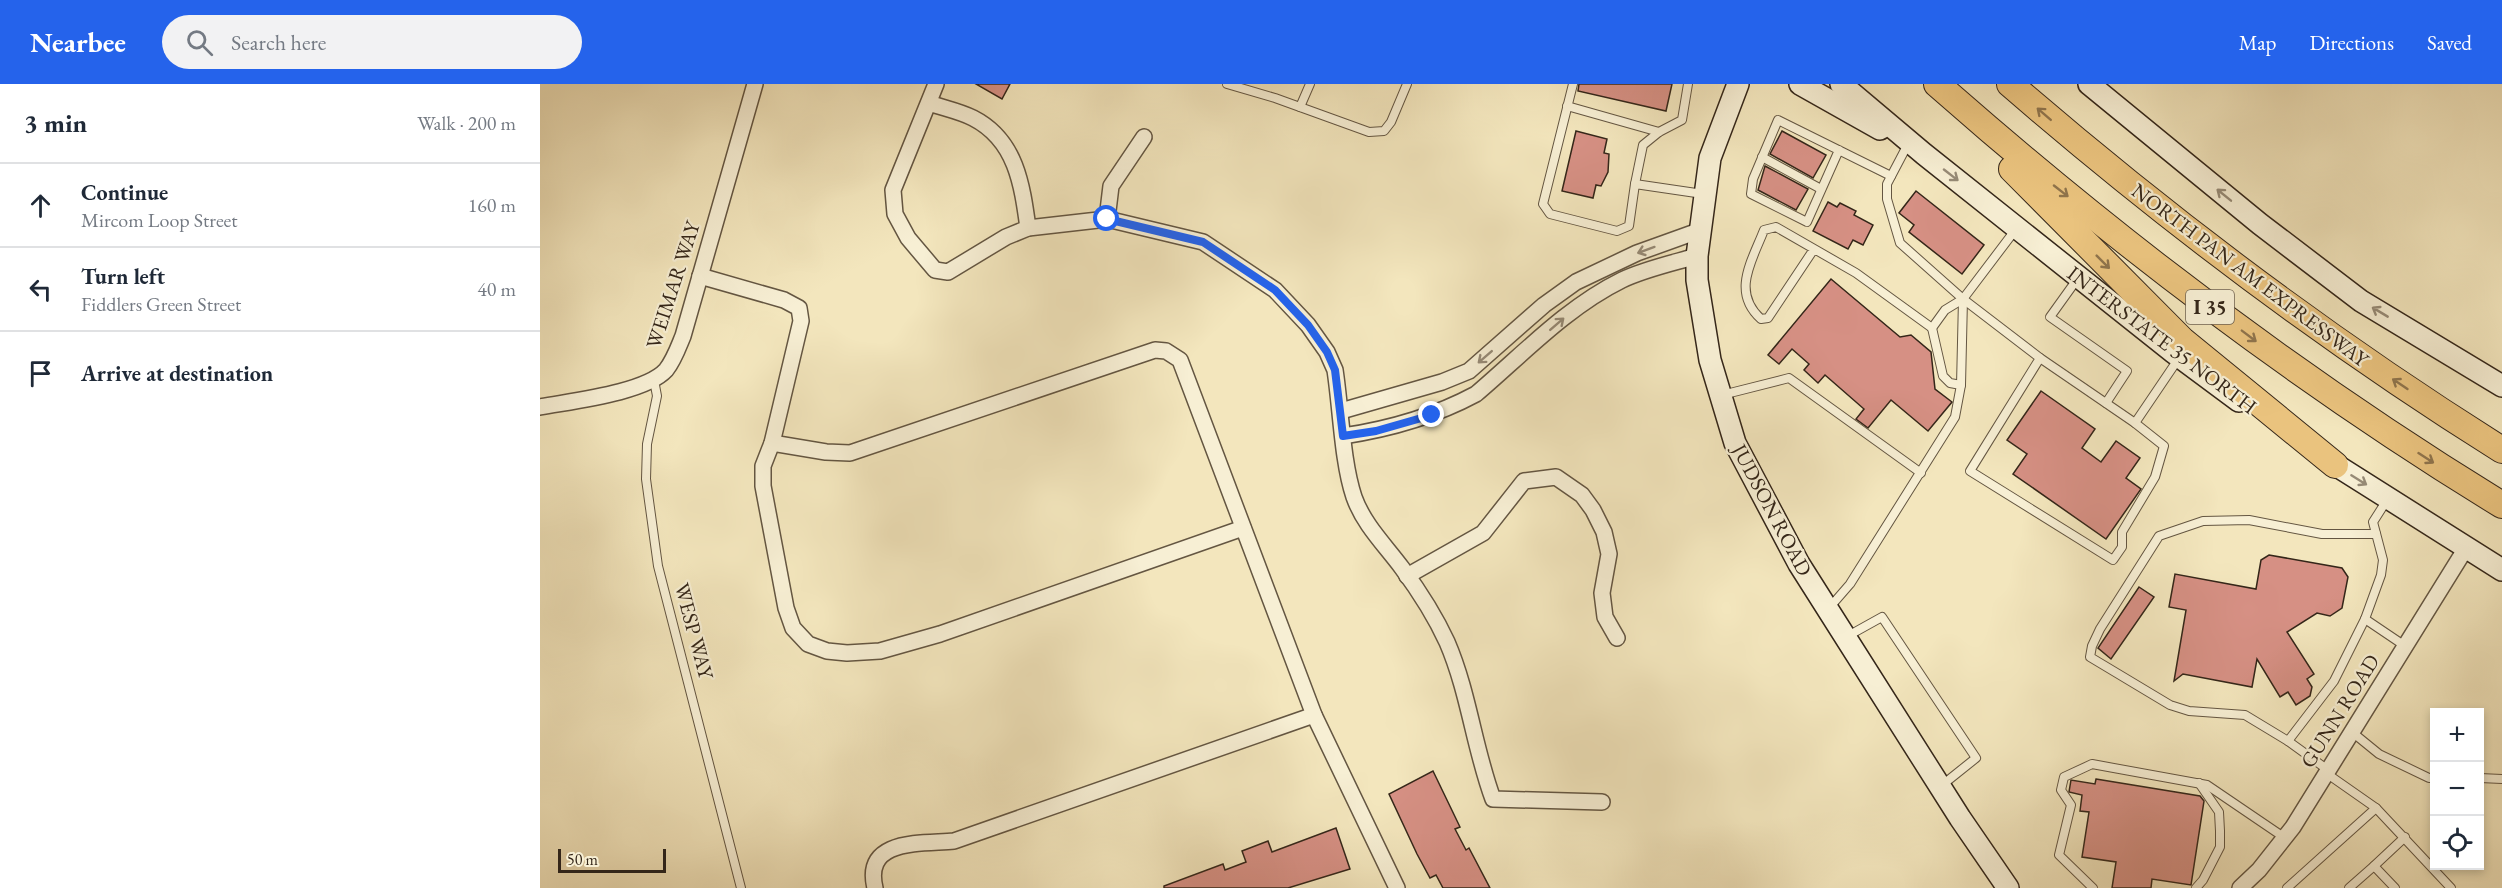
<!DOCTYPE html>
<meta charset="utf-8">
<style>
body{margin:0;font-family:"EB Garamond",serif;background:#f2f2f3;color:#1f2937}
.controls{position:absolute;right:18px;bottom:18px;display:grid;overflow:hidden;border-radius:0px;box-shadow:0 3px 9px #0003}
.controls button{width:54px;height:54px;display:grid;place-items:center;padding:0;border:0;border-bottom:2px solid #e0e1e3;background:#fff;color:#1f2937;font:30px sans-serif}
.scale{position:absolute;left:18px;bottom:15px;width:108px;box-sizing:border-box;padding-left:6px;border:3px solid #342619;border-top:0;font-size:16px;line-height:21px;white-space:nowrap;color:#342619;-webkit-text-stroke:4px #f7efd4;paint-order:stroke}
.stop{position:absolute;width:18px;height:18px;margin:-14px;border:4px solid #2563eb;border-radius:50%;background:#fff}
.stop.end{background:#2563eb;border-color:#fff;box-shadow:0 2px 6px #0008}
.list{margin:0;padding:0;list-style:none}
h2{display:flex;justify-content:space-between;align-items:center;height:78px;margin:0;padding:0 24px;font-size:26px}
h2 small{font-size:20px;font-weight:400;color:#747a83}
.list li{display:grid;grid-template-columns:39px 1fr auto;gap:18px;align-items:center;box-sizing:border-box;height:84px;padding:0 24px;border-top:2px solid #e0e1e3}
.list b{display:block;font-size:22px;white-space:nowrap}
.list p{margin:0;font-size:20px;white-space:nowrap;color:#747a83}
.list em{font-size:20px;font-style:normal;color:#747a83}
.icon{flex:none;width:33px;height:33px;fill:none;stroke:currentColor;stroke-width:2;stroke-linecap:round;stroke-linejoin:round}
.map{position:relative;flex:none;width:1962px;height:804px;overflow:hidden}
header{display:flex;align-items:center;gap:36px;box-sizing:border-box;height:84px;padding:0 30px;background:#2563eb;color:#fff}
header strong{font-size:28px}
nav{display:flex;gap:33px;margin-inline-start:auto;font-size:21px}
.search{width:420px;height:54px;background:#f2f2f3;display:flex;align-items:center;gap:15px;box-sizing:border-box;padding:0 21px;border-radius:33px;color:#747a83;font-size:22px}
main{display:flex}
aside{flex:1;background:#fff}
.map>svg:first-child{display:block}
.building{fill:#d69084;stroke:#342619;stroke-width:1.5}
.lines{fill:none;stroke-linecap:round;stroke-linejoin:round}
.lane-casing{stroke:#645642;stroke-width:10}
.street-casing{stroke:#645642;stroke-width:18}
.secondary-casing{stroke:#342619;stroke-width:24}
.highway-casing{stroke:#342619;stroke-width:28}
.lane{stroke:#f7efd4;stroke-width:8}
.street{stroke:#f7efd4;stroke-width:15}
.secondary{stroke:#f7efd4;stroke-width:21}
.highway{stroke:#eac37e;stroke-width:26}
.oneway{stroke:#8f744c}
.oneway2{stroke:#968a76}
.route{stroke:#2563eb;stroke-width:8}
.labels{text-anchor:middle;stroke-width:4.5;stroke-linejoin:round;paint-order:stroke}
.shield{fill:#f7efd4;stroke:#6e6251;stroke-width:1.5}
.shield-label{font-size:20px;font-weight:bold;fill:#342619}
.street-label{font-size:21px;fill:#342619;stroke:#f7efd4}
</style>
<header>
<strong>Nearbee</strong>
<div class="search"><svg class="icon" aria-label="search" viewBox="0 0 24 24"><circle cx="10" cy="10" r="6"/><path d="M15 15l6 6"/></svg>Search here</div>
<nav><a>Map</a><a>Directions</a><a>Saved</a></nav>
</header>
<main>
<aside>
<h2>3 min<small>Walk · 200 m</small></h2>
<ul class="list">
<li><svg class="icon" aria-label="ahead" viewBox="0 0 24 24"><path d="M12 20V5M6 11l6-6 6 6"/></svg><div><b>Continue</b><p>Mircom Loop Street</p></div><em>160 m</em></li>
<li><svg class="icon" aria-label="left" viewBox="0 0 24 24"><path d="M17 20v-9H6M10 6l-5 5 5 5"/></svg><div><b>Turn left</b><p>Fiddlers Green Street</p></div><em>40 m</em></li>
<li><svg class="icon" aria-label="arrive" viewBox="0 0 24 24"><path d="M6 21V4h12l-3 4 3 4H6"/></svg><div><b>Arrive at destination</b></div></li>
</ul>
</aside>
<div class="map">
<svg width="1962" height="804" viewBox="0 0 1962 804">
<rect width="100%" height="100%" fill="#f3e6bd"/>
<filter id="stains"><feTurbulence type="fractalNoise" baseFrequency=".00333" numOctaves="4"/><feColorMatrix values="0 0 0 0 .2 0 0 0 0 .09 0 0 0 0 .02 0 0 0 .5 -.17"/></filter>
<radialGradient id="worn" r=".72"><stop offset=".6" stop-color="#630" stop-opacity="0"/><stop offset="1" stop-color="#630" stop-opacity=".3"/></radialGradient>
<!-- building -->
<g class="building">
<polygon points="436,0 470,0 462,15"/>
<polygon points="1039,0 1132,0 1126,27 1038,7"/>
<polygon points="1036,47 1067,55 1064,69 1069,70 1068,88 1061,102 1056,101 1053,114 1022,107"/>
<polygon points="1242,47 1286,71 1273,94 1230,70"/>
<polygon points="1225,82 1268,105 1256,126 1218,106"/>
<polygon points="1376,107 1444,161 1422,190 1369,148 1374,141 1359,129"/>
<polygon points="1288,118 1297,123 1300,119 1316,127 1314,131 1333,141 1323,161 1313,156 1308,165 1273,147"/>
<polygon points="1291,195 1360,253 1371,251 1391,268 1395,305 1412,318 1388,347 1351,316 1328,344 1316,335 1324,325 1285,291 1278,299 1264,286 1269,280 1252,265 1239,280 1228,271"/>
<polygon points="1501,307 1555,345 1542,364 1561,378 1576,357 1600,374 1586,394 1601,405 1566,455 1473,390 1487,370 1467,356"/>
<polygon points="1729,471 1802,484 1808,493 1802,524 1790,532 1777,529 1747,548 1774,590 1767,595 1772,603 1770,612 1756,621 1748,608 1740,613 1717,575 1712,603 1643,590 1634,597 1646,526 1629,523 1635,490 1716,505 1721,476"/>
<polygon points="1599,503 1614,513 1571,575 1558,564"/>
<polygon points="893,687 920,743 915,745 926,766 929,764 950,804 903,804 896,791 890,794 877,770 849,710"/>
<polygon points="1556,695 1660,712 1664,717 1651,801 1612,795 1611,804 1572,804 1576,778 1542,773 1549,728 1540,727 1542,711 1529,708 1531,696 1555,700"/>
<polygon points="796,744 810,785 748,804 624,804 624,802 683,780 685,786 706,778 702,767 728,757 732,768"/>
</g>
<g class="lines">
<defs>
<g id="lane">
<polyline points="687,0 735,14 829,48 844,47 851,38 867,0"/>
<polyline points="1033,0 1003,120 1010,130 1077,147 1089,142 1095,100 1163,110"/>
<polyline points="1027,22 1119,48"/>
<polyline points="760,23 770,0"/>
<polyline points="1368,60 1347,100 1347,115 1360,159 1423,215 1500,274 1430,387 1573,476 1582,463 1582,448 1615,393 1624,362 1595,339 1639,274"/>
<polyline points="1299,66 1267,138 1211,110 1213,95 1238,36 1351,92"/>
<polyline points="1222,73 1281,105"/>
<polyline points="1095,100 1103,61 1119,48 1142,36 1148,0"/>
<path d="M1274,165l-46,69 -7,1c-30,-27 -9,-58 3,-89l12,-3 80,46 76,55 13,-18 18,-11 53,-70"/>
<polyline points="1538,194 1510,233 1587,287 1566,319"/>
<polyline points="1392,244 1403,292 1410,299 1421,301"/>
<polyline points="1500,274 1595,339"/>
<polyline points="114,296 117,312 107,360 106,395 118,482 201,804"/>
<polyline points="1182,311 1249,294 1381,389"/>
<polyline points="1847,416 1833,438 1843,476 1841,491 1825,535 1865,562"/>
<polyline points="1290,523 1310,500 1415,333 1421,301 1423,215"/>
<polyline points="1825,535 1794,597 1748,657 1705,631 1649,627 1630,621 1550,573 1552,562 1560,545 1619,452 1663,437 1709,436 1782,450 1836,450"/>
<polyline points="1306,553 1342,533 1436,674 1401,702"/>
<polyline points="1812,648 1839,670 1889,694 1894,694"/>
<polyline points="1748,657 1788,686"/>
<polyline points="1786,689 1836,724 1911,804"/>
<polyline points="1940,694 1962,695"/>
<polyline points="1834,782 1865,753"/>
<polyline points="1553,804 1519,771 1531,721 1521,706 1524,693 1552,680 1667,701 1745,754"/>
<polyline points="1656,804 1663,796 1680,763 1680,747 1679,728 1659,699"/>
<polyline points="1747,804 1836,724"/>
<polyline points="1809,804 1834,782 1855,804"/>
</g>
<g id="street">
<path d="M396,0l-43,106 2,24 13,24 27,32 13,2 58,-35 22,-9 79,-9 96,23 72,48 33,35 19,27 8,18c6,39 7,91 19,127 10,28 31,48 48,71 17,23 33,48 45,74 22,51 27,106 46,157l109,3"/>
<path d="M389,19c14,5 30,8 44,15 43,22 49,66 55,110"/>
<polyline points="567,135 571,102 604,53"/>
<polyline points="160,192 244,216 259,224 261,237 232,359 223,382 223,402 246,524 253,544 268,560 287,567 307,569 340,567 400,550 703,444"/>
<path d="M0,323c31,-6 105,-14 126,-37 8,-10 12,-22 17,-34l72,-252"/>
<polyline points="801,327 902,298 929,287 1004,221 1036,198 1097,169 1161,146"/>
<path d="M803,352c47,-7 92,-20 133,-42 47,-40 91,-87 146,-114 23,-11 51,-17 75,-24"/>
<polyline points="232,359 286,368 310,369 615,266 626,267 640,276 774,631 857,804"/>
<polyline points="867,492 943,449 984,397 1016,393 1042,411 1053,426 1064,448 1069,470 1062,509 1065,533 1077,554"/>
<path d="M335,804c-12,-50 47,-44 79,-47l360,-126"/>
<polyline points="1700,804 1719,786 1753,743 1926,464"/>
</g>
<g id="secondary">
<polyline points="1198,0 1170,74 1157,172 1157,196 1170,276 1195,359 1259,480 1420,734 1468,804"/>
<polyline points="1260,0 1340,45"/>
<polyline points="1301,0 1384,70 1633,268 1699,317"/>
<polyline points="1549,0 1720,140 1821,217 1962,302"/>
<polyline points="1783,373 1962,486"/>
</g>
<g id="highway">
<path d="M1397,0c177,156 364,298 565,421"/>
<path d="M1470,0c155,134 318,257 492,366"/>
<polyline points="1472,85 1642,256 1795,381"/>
</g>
</defs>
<!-- lane casing -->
<use href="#lane" class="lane-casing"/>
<!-- street casing -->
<use href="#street" class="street-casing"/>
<!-- secondary casing -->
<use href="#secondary" class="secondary-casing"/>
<!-- highway casing -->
<use href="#highway" class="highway-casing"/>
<!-- lane -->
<use href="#lane" class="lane"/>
<!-- street -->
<use href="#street" class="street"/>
<!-- secondary -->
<use href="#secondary" class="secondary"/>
<!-- highway -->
<use href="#highway" class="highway"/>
</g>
<!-- one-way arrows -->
<defs><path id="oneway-shaft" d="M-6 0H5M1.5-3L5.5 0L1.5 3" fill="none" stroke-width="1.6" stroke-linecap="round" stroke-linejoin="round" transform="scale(1.5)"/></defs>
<g class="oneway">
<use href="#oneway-shaft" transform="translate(1504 30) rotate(-139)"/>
<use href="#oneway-shaft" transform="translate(1521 107) rotate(38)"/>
<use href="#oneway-shaft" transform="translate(1563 178) rotate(45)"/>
<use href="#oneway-shaft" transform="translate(1709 252) rotate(37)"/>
<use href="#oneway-shaft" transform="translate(1860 300) rotate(-146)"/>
<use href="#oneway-shaft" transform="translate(1886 374) rotate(33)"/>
</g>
<g class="oneway2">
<use href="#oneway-shaft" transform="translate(1411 91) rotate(38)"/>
<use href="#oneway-shaft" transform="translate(1684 111) rotate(-141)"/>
<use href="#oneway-shaft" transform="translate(1106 166) rotate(160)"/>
<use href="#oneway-shaft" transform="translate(1840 228) rotate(-149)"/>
<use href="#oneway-shaft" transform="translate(1017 240) rotate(-41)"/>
<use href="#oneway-shaft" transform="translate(945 273) rotate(139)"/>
<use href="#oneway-shaft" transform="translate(1819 396) rotate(32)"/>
</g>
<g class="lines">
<!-- route -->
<polyline class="route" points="567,135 663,158 735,206 768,241 787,268 795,286 803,352 836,347 892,331"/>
</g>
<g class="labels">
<!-- shield labels -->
<rect class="shield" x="1646" y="206" width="48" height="34" rx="4.5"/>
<g class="shield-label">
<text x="1670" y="230">I 35</text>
</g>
<!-- street labels -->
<g class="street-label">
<text transform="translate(1710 191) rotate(37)" y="7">NORTH PAN AM EXPRESSWAY</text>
<text transform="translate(133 201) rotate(-72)" y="7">WEIMAR WAY</text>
<text transform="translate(1622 256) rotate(37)" y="7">INTERSTATE 35 NORTH</text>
<text transform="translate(1232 426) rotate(62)" y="7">JUDSON ROAD</text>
<text transform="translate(154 547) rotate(75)" y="7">WESP WAY</text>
<text transform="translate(1800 627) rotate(-58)" y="7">GUNN ROAD</text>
</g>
</g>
<rect width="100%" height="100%" filter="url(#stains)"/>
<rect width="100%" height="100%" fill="url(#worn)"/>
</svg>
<div class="controls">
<button>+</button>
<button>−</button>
<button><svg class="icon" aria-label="locate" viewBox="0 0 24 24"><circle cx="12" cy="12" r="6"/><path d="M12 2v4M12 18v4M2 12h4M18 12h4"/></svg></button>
</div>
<div class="scale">50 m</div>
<div class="stop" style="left:567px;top:135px"></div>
<div class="stop end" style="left:892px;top:331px"></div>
</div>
</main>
